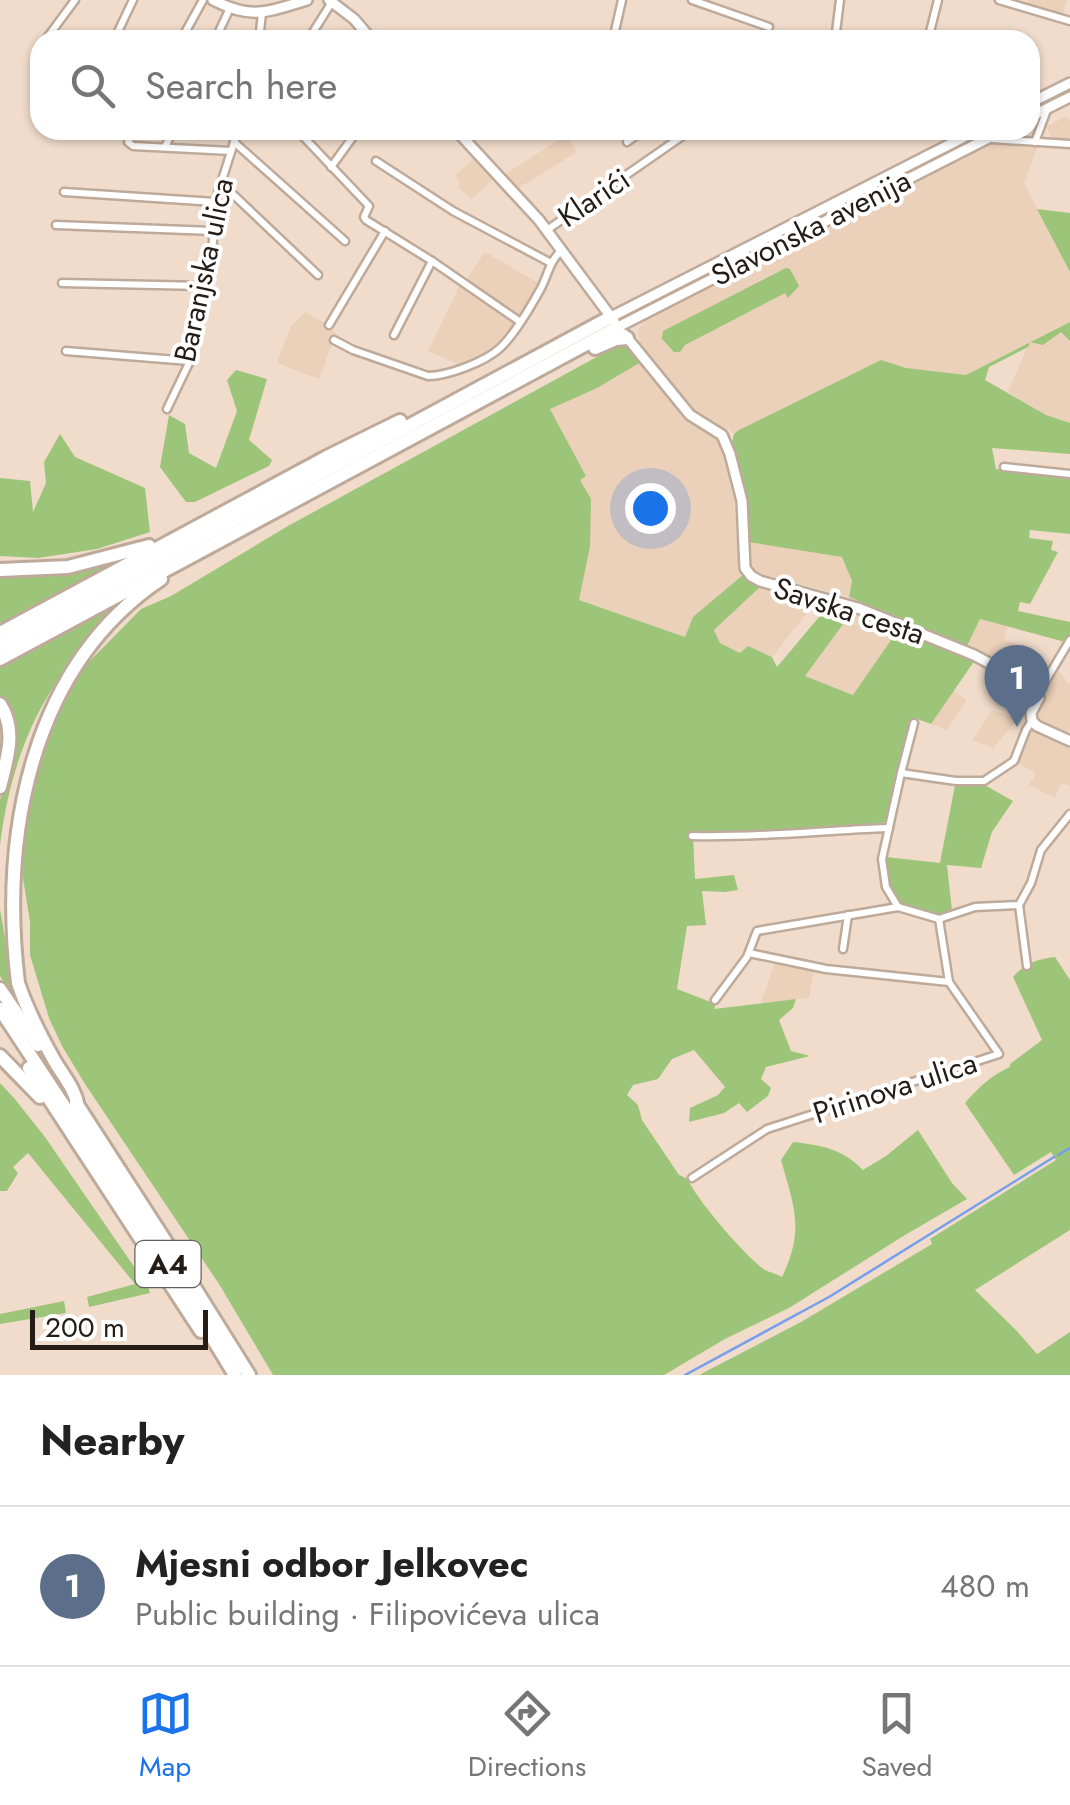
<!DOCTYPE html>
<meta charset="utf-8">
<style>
body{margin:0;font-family:Jost,sans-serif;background:#f6f6f6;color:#222}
.scale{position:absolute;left:30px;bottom:25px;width:178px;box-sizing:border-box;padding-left:10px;border:5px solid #241c16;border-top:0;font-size:28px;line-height:35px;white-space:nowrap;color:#241c16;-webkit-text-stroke:8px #fff;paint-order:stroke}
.you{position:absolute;left:650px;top:508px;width:35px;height:35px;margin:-25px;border:8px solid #fff;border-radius:50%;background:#1a73e8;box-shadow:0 0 0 15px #1a73e833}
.badge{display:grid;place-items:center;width:65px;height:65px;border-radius:50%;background:#1a73e8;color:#fff;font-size:32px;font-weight:700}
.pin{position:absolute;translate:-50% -82px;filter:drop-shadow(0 2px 5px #0008)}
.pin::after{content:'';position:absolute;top:52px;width:35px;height:30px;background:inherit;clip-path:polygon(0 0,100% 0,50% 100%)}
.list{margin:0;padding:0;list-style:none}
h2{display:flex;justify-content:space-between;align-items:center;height:130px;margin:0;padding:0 40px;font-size:42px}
h2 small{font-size:32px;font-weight:400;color:#767676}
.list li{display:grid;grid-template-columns:65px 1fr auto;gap:30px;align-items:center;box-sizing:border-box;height:160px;padding:0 40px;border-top:2px solid #e0e0e0}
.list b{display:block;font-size:38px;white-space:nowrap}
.list p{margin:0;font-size:32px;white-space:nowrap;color:#767676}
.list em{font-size:32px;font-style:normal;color:#767676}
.icon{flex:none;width:55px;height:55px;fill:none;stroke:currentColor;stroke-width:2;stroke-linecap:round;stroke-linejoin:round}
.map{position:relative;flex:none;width:1070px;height:1375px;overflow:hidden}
.search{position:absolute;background:#fff;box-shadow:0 2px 8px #0004;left:30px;right:30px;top:30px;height:110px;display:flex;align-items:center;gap:25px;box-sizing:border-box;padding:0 35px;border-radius:30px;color:#767676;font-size:38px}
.sheet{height:290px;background:#fff}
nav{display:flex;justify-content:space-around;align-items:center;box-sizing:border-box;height:140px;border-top:2px solid #e0e0e0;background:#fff;font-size:28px;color:#767676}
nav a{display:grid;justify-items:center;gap:5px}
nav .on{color:#1a73e8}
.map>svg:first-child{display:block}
.built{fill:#ebd0ba}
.green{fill:#9dc579}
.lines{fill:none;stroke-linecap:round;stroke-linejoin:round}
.stream{stroke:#759fed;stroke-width:2.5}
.street-casing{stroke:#beaa9a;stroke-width:11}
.secondary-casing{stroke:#beaa9a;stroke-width:14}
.highway-casing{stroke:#beaa9a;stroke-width:18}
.street{stroke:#fff;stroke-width:6}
.secondary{stroke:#fff;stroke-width:9}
.highway{stroke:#fff;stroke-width:12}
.labels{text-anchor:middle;stroke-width:8;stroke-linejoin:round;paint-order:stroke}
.shield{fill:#fff;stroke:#66605c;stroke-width:2.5}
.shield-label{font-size:28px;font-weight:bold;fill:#241c16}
.street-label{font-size:30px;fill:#241c16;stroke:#fff}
</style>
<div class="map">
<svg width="1070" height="1375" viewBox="0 0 1070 1375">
<rect width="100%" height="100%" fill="#f1dccb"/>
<!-- built -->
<g class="built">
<polygon points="1028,0 1067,0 1063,14 1027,5"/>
<polygon points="1067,116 1070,121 1070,139 1053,139 1046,127"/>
<polygon points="566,135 577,152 515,190 502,176"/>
<polygon points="1002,140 1015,144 1038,146 1024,183 1070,272 1070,322 1032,342 1061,332 1070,341 1070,423 1046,415 1008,392 1029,343 966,375 906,368 881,360 734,434 729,429 719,428 694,413 640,345 638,330 645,320 726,278 745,266 939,168"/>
<polygon points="475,157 495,177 472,199 459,188 460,184 456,175"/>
<polygon points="485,252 540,284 517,317 465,281"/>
<polygon points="460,285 514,324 495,348 460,365 428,351"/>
<polygon points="305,312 327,324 336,333 319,379 277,363 291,326"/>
<polygon points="628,346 676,402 723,438 734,498 738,558 744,574 693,617 685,637 579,600 590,547 580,479 586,476 539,388"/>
<polygon points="751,542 842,557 852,581 849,597 756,572 752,565"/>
<polygon points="761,586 818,599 772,657 748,646 740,653 720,643 714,630"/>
<polygon points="852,612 898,630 854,695 804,676"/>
<polygon points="980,619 1007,627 1004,640 1025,647 1014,668 967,646"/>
<polygon points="1059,671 1067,683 1070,683 1070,728 1066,736 1035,718 1035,713 1048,686"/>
<polygon points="953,690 967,700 947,730 931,724"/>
<polygon points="992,710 1018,719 993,748 973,740"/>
<polygon points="1034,727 1070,745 1070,786 1061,783 1055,798 1029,785 1036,774 1018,762 1030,731"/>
<polygon points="775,962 814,970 809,998 761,1003"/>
</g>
<!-- green -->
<g class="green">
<polygon points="1037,209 1070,213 1070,272"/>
<polygon points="786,268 790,269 799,286 788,298 785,293 685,345 680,352 674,352 662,339 663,331"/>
<polygon points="1070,322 1070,341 1061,332 1043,345 1030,342 1028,347 989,367 985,380 1046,415 1070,423 1070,454 992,448 996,469 1070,476 1070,534 1030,530 1029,538 1053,541 1051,550 1058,552 1030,604 1020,602 1018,611 1070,622 1070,634 1065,642 980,619 966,648 849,597 852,581 842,557 748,542 747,500 732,443 734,434 739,430 881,360 906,368 966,375"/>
<path d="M624,342l17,20 -44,26 -47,21 36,67 -6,4 11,19 -1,48 -11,53 106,37 8,-20 51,-43 17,12 -47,44 6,13 20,10 8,-7 24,11 5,10 53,-63 22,8 -47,64 48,19 45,-65 77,30 -44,64 -14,-5 -4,3 -25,100 -125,12 -70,1 2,44 39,-4 4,15 -13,2 -23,-1 4,34 -19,1 -10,63 39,15 -2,5 82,-10 -3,9 -14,12 12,31 19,5 -44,11 -5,12 10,9 -3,8 -21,16 -8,-9 -15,10 -35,9 1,-14 28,-13 7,-8 -31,-37 -22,9 -14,20 -25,6 -6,10 11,10 4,15 37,55 9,4c6,18 62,83 79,92 5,2 10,3 15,6 23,-48 12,-70 -1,-117l12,-18c28,3 50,7 70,28l23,-14 32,-26 34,53 15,16 -62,36 -116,73 -64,31 -61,36h-391l-54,-91 -134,-200 -23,-38 -13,-28 -19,-63v-33l-7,-44v-56l9,-66 39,-76 70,-71 30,-13 117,-70z"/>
<polygon points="236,370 267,379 249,440 272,460 269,466 195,502 186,502 160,467 169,415 185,424 189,453 216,468 237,411 227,380"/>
<polygon points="60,434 75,457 145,488 150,532 97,549 38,558 0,556 0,478 30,481 33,512 46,483 44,462"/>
<polygon points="142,552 0,630 0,574"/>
<path d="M138,591c-83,73 -124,144 -138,254v-45l9,-35 -9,-66v-33z"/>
<polygon points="983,784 1013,801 992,832 981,868 947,865 952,911 938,917 900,905 887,881 886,857 940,863 955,785"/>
<polygon points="0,909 9,961 28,1019 0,976"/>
<path d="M1055,957l15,23v250l-95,60 41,40 21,24 33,-22v43h-371l102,-53 131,-78 -2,-5 126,-79 -5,-8 -37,23 -49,-72c13,-15 26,-28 45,-36v-3l32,-24 -29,-63c11,-13 24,-18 42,-20z"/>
<polygon points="0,1083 14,1098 45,1137 148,1287 150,1293 89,1307 87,1297 135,1284 28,1153 13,1167 18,1173 7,1191 0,1191"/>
<polygon points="64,1301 66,1313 0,1324 0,1314"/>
</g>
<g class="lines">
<!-- stream -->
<g class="stream">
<polyline points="1058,1155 1070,1148"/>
<polyline points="685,1375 829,1297 1054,1157"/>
</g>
<defs>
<g id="street">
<polyline points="692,0 769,27"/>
<polyline points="999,0 1070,21"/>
<polyline points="47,38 75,0"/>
<polyline points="114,40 133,0"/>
<polyline points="181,40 203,0"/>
<polyline points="215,40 230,8"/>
<polyline points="259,40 262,13"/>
<polyline points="308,40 332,2"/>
<polyline points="613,40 622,0"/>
<polyline points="835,40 840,0"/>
<polyline points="928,40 938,0"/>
<polyline points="133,130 128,142 133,146 231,151"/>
<polyline points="297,130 369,206 364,217 366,220 432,261 519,321"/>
<polyline points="464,139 475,130"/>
<polyline points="992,139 1070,144"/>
<polyline points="234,142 345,241"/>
<polyline points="627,142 643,130"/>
<polyline points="1035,142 1047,110"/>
<polyline points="165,147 173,130"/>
<polyline points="376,161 453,211 551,263"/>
<polyline points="331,167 358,130"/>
<polyline points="221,183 318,275"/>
<polyline points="64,192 215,202"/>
<polyline points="56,225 213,231"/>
<polyline points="547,230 691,130"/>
<polyline points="62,283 204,286"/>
<polyline points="329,325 385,231"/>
<polyline points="394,335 432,261"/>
<path d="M334,340l19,10 75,26c19,0 57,-14 72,-28 14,-13 30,-40 40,-58 8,-14 9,-29 22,-40"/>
<polyline points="66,351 189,361"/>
<polyline points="167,409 190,361 212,258 215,202 238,130"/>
<polyline points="1004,467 1070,474"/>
<polyline points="1039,692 1070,640"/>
<polyline points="901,773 914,723"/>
<path d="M692,836c66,2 131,-6 197,-8"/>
<polyline points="1019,905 1027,966"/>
<polyline points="898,907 886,887 882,859 901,773 956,781 984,781 1014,761 1026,730 1032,721"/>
<polyline points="939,919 975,907 1019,905 1031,883 1041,850 1070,814"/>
<polyline points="843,949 848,915"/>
<polyline points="749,953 826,969 949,982"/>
<polyline points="715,1000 747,957 757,931 898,907 939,919"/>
<polyline points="692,1178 767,1129 999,1054 949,982 939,919"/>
</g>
<g id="secondary">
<path d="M213,0c39,20 54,12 94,0"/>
<polyline points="329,0 354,19 372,40"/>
<polyline points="1030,103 1070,83"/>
<polyline points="1030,117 1070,97"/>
<polyline points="456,130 539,220 614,321"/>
<polyline points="611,317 978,130"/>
<polyline points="618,327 1004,130"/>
<polyline points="624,334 690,415 722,435 730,454 742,501 745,568 751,576 760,581 858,608 974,655 1037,689 1039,698 1031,713 1032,721 1037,726 1070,741"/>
</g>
<g id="highway">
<polyline points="595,348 616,339 627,338"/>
<polyline points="0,570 68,567 149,546"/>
<polyline points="0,633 327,457 400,421"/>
<polyline points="0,646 611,317"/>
<polyline points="0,659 618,327"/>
<path d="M0,704c17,26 7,55 0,83"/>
<polyline points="0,989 38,1045"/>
<polyline points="0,1009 155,1244 235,1375"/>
<polyline points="0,1056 40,1097"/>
<polyline points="29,1068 201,1331"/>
<polyline points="76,1103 162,1236 249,1375"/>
<path d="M78,1107c-3,-19 -15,-31 -24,-47 -14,-25 -27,-50 -36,-77 -18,-149 13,-317 143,-404"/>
</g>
</defs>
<!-- street casing -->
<use href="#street" class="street-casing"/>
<!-- secondary casing -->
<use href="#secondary" class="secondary-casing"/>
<!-- highway casing -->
<use href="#highway" class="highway-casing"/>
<!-- street -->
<use href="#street" class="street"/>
<!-- secondary -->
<use href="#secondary" class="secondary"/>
<!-- highway -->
<use href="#highway" class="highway"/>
</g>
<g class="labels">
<!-- shield labels -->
<rect class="shield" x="135.5" y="1241" width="65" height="46" rx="8"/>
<g class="shield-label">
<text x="168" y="1274">A4</text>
</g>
<!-- street labels -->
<g class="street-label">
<text transform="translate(594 198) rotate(-34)" y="10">Klarići</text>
<text transform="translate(811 228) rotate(-27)" y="10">Slavonska avenija</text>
<text transform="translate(204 270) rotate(-78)" y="10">Baranjska ulica</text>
<text transform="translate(849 611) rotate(18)" y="10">Savska cesta</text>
<text transform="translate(895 1088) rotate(-18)" y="10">Pirinova ulica</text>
</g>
</g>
</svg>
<div class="scale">200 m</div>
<div class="you"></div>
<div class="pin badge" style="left:1017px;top:727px;background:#5c6f8a">1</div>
<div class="search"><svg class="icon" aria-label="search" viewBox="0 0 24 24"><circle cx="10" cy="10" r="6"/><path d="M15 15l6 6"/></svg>Search here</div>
</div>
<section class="sheet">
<h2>Nearby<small></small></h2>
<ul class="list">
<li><span class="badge" style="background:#5c6f8a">1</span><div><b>Mjesni odbor Jelkovec</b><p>Public building · Filipovićeva ulica</p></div><em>480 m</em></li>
</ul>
</section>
<nav>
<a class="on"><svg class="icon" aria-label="map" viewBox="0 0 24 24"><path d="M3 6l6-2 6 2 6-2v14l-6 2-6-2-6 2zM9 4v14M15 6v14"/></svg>Map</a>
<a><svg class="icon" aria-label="directions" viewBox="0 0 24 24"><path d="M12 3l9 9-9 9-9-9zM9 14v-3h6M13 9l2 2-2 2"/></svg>Directions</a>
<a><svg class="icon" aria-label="saved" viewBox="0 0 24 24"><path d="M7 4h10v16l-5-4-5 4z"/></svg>Saved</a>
</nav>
